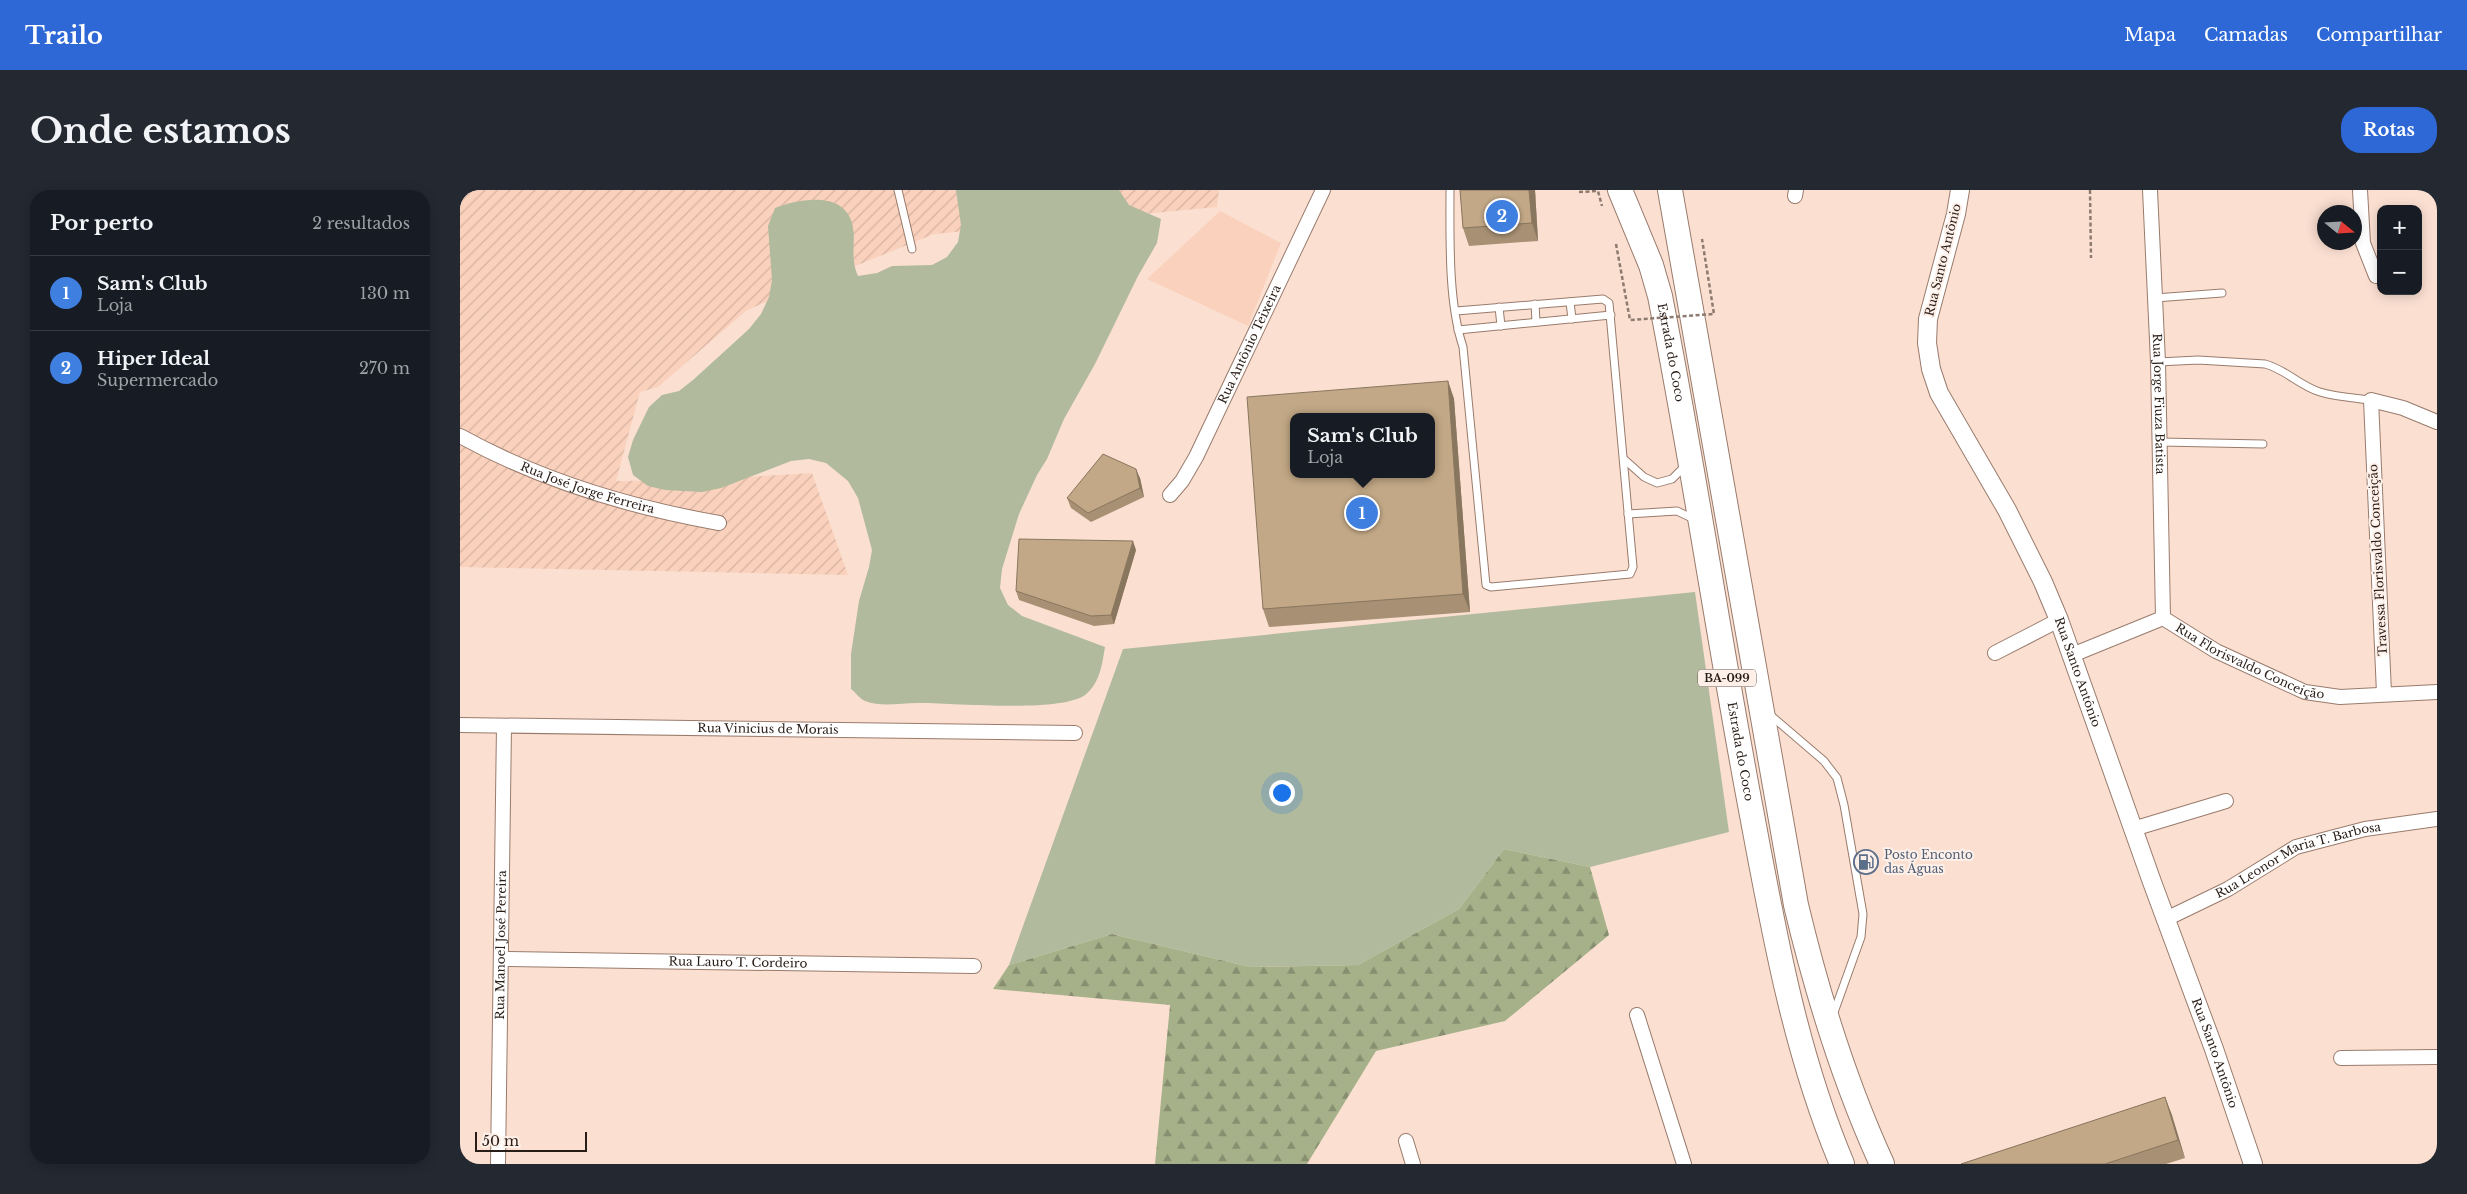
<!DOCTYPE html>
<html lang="pt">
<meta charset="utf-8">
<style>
body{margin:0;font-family:"Libre Baskerville",serif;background:#242831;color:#f1f3f6}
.controls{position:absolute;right:15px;top:15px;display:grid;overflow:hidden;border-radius:10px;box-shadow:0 2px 12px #0003}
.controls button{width:45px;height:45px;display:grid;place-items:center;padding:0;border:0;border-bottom:1px solid #363941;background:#171b24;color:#f1f3f6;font:25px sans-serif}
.compass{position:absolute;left:1857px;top:15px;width:45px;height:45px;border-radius:50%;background:#171b24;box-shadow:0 2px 12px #0003;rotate:108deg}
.scale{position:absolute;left:15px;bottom:12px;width:112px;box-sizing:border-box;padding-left:5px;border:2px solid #291d17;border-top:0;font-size:14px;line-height:18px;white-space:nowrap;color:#291d17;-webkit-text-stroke:4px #fef0e9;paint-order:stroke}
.you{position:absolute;left:821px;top:602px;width:18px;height:18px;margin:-12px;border:4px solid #fff;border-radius:50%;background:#1a73e8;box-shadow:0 0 0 8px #1a73e833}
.badge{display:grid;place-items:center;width:32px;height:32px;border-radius:50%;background:#2e68d6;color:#fff;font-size:16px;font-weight:700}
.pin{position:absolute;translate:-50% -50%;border:2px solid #fff;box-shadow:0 1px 5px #0006}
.popup{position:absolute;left:830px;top:223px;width:145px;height:65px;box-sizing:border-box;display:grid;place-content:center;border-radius:10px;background:#171b24;filter:drop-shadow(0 1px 4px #0005);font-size:16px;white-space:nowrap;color:#9ea1a6}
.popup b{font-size:19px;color:#f1f3f6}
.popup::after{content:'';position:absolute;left:50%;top:100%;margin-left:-10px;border:10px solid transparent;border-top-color:#171b24}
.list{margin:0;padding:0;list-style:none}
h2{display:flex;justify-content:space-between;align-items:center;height:65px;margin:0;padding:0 20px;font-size:21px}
h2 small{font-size:16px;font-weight:400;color:#9ea1a6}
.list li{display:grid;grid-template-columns:32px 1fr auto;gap:15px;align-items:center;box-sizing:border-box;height:75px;padding:0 20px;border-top:1px solid #363941}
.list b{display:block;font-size:19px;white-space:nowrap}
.list p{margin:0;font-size:16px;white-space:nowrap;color:#9ea1a6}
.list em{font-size:16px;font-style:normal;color:#9ea1a6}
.map{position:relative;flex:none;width:1977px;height:974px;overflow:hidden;border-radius:20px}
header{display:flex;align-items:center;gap:30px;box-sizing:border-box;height:70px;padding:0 25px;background:#2e68d6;color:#fff}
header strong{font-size:24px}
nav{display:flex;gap:28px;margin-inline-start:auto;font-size:18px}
.intro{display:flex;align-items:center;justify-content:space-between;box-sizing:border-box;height:120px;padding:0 30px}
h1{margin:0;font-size:35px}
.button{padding:12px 22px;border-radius:20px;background:#2e68d6;color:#fff;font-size:18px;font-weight:700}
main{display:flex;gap:30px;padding:0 30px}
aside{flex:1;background:#171b24;border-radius:20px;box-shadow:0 2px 12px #0003}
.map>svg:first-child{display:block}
.built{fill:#fad1bc}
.industrial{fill:url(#industrial-furrows)}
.grass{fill:#b1ba9c}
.forest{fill:url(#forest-firs)}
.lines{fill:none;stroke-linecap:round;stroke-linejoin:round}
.service-casing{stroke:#997b6c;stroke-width:9}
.minor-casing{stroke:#997b6c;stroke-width:16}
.tertiary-casing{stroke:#997b6c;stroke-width:20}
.trunk-casing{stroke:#997b6c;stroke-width:26}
.path{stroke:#8d7a70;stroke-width:2.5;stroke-dasharray:4 2.5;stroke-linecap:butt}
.service{stroke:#fff;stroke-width:7}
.minor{stroke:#fff;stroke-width:14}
.tertiary{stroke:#fff;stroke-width:18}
.trunk{stroke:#fff;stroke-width:24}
.path-bridge{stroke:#8d7a70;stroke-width:2.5;stroke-dasharray:4 2.5;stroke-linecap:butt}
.wall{fill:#a79073}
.shaded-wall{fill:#88765e}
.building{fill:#c2a886;stroke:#88765e;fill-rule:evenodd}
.labels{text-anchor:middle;stroke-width:4;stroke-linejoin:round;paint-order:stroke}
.shield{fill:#fef0e9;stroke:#695c56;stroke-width:1}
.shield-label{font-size:11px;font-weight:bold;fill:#291d17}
.street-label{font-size:12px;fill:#291d17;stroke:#fef0e9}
.service-label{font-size:12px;fill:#4e5e75;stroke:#fef0e9;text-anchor:start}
</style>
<header>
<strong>Trailo</strong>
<nav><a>Mapa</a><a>Camadas</a><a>Compartilhar</a></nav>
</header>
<div class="intro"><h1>Onde estamos</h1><a class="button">Rotas</a></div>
<main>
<aside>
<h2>Por perto<small>2 resultados</small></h2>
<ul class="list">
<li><span class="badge" style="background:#3f7fe0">1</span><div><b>Sam's Club</b><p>Loja</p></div><em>130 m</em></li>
<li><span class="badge" style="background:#3f7fe0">2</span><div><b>Hiper Ideal</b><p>Supermercado</p></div><em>270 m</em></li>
</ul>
</aside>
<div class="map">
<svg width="1977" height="974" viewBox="0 0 1977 974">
<defs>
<pattern id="industrial-furrows" width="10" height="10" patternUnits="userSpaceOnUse" patternTransform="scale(1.25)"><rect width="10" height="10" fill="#fad1bc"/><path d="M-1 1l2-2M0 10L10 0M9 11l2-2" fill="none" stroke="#d6b3a1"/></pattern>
<pattern id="forest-firs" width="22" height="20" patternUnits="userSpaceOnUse" patternTransform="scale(1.25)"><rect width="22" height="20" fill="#a6b18a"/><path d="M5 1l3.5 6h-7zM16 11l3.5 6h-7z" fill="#878f70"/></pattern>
</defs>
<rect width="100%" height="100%" fill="#fbe0d2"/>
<!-- built -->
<polygon class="built" points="760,21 821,53 788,136 687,89"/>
<!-- industrial -->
<polygon class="industrial" points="0,0 759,0 757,17 474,44 287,120 198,197 180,202 156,291 239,290 352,283 388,385 0,377"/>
<!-- grass -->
<g class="grass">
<path d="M496,0h163l10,15 32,14 -4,24 -19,33 -43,88 -31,55 -17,40 -10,16 -18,39 -17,55 -2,19 8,17 14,11 83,31c-3,18 -5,36 -20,48 -25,18 -130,8 -163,8 -19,-1 -38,5 -57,-2 -5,-2 -10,-9 -14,-12v-35l8,-53 10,-34 3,-17 -14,-52 -10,-17 -22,-18 -17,-4 -18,2 -70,27 -19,4 -37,-2 -17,-4 -15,-11 -5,-18 5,-17 16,-33 13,-12 17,-4 14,-11 56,-51 12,-15 8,-17 3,-17 -4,-54 7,-18c23,-9 68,-18 77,15 5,19 -3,32 6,53l19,-3 15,-7 40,-1 15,-8 11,-15 3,-17z"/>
<polygon points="1235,402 1269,642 1130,677 1044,659 999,719 898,775 790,777 652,744 549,775 663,459"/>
</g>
<!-- forest -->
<polygon class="forest" points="1044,659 1130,677 1149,745 1045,831 916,861 847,974 695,974 710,815 533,799 549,775 652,744 790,777 898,775 999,719"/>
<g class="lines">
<defs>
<g id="service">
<polyline points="438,0 452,59"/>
<path d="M990,0c0,48 -2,112 13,157l23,238 5,2 139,-13 3,-7 -24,-264 -6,-4 -147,12"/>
<polyline points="1695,108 1762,103"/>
<polyline points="1110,112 1112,129"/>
<polyline points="1075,114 1076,132"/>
<polyline points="1039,117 1041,136"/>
<polyline points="998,140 1151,125"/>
<path d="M1698,172l40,-2 67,4c20,5 35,22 55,28 16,5 35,6 51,8"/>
<polyline points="1700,252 1803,254"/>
<polyline points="1164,269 1184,287 1197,293 1212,289 1227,274"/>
<polyline points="1168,324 1217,321 1236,330"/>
<polyline points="1309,524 1364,571 1377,588 1384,615 1403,724 1401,747 1373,825"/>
</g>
<g id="minor">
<path id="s1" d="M1690,0l8,172 5,256"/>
<polyline points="1900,0 1903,53 1916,86"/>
<polyline points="1335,6 1336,0"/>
<path id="s2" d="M0,246c80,44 169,71 259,87"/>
<path id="s3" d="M710,305l12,-14 14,-24 127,-267"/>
<path id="s4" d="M1703,428l53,33 89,41 35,5 97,-5"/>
<polyline points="1535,463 1599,430"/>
<polyline points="1612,465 1703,428"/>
<polyline points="1924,503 1911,210 1943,218 1977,232"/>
<path id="s5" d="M0,535l615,8"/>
<polyline points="1673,639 1766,611"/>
<path id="s6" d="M1706,729l62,-30 68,-42 69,-18 72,-10"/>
<path id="s7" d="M42,769l472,7"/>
<polyline points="1177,825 1224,974"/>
<polyline points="1881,868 1977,867"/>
<polyline points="946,951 953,974"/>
<path id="s8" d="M38,974l6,-438"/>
</g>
<g id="tertiary">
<path id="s9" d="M1500,0l-4,24 -28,105 -1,24 4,26 8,24 68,117 36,72 16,38 93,262 62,167 39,115"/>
</g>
<g id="trunk">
<path id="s10" d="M1160,0l31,75 9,31c34,172 59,346 92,519 22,118 43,237 90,349"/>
<path d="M1210,0l126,715c21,88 48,176 86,259"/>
</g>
</defs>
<!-- service casing -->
<use href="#service" class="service-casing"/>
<!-- minor casing -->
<use href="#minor" class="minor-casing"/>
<!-- tertiary casing -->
<use href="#tertiary" class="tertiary-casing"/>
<!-- trunk casing -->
<use href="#trunk" class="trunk-casing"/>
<!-- path -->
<g class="path">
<polyline points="1630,0 1631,68"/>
<polyline points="1119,2 1138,1 1142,16"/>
</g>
<!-- service -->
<use href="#service" class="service"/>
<!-- minor -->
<use href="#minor" class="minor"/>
<!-- tertiary -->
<use href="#tertiary" class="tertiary"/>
<!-- trunk -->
<use href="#trunk" class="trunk"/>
<!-- path-bridge -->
<polyline class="path-bridge" points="1156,54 1170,130 1254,124 1242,49"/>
</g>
<!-- wall -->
<g class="wall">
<polygon points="1000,0 1075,0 1078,51 1009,56 1003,38"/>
<polygon points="988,191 994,209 1010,422 809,437 803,419"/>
<polygon points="680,288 684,307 631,332 611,318 607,308"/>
<polygon points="676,360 654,434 634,436 559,410 556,401"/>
<polygon points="1705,907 1725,968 1706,974 1501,974"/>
</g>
<!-- shaded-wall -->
<g class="shaded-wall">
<polygon points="1069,0 1075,0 1078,51 1072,33"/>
<polygon points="988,191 994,209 1010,422 1003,404"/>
<polygon points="676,279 680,288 684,307 680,298"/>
<polygon points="673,351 676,360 654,434 651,425"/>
<polygon points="1705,907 1712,925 1725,968 1718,950"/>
</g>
<!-- building -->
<g class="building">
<polygon points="1000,0 1069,0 1072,33 1003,38"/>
<path d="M988,191l15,213 -200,15 -16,-212zM833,227h138v57h-138z"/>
<polygon points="643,264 676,279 680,298 628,323 607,308"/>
<polygon points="559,349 673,351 651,425 631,426 556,401"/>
<polygon points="1705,907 1718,950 1645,974 1501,974"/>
</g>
<!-- icons -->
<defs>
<symbol id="fuel-ring" viewBox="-11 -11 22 22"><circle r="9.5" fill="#fef0e9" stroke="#5c6f8a" stroke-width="1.5"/><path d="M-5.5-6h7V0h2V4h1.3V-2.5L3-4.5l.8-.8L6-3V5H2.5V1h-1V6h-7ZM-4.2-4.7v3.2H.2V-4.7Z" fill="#5c6f8a"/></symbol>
</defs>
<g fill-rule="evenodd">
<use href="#fuel-ring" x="1392" y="658" width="28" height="28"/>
</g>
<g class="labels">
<!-- shield labels -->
<rect class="shield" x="1238" y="479.5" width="58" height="17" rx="4"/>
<g class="shield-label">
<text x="1267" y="492">BA-099</text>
</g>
<!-- street labels -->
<g class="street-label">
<text transform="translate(1483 70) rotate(-76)" y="4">Rua Santo Antônio</text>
<text dy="4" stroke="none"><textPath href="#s3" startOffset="171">Rua Antônio Teixeira</textPath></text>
<text dy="4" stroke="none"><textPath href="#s10" startOffset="171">Estrada do Coco</textPath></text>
<text dy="4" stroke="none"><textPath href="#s1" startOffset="214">Rua Jorge Fiuza Batista</textPath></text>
<text dy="4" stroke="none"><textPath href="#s2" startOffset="138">Rua José Jorge Ferreira</textPath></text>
<text transform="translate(1918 370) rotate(-93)" y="4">Travessa Florisvaldo Conceição</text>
<text dy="4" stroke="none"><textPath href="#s4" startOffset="98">Rua Florisvaldo Conceição</textPath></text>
<text dy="4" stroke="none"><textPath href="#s9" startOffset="521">Rua Santo Antônio</textPath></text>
<text dy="4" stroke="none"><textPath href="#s5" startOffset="308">Rua Vinicius de Morais</textPath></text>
<text dy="4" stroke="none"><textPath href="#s10" startOffset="576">Estrada do Coco</textPath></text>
<text dy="4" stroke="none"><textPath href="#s6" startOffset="146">Rua Leonor Maria T. Barbosa</textPath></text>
<text dy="4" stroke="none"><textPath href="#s8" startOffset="219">Rua Manoel José Pereira</textPath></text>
<text dy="4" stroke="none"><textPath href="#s7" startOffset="236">Rua Lauro T. Cordeiro</textPath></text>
<text dy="4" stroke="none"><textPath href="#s9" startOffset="926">Rua Santo Antônio</textPath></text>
</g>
<!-- service labels -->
<g class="service-label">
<text x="1424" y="669">Posto Enconto<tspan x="1424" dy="14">das Águas</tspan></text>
</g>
</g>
</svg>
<div class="controls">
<button>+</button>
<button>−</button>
</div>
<svg class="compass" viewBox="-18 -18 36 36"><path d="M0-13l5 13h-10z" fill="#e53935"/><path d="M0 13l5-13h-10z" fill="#9ea1a6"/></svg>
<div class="scale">50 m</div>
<div class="you"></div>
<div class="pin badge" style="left:902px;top:323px;background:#3f7fe0">1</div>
<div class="popup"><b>Sam's Club</b>Loja</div>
<div class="pin badge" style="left:1042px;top:26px;background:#3f7fe0">2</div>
</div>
</main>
